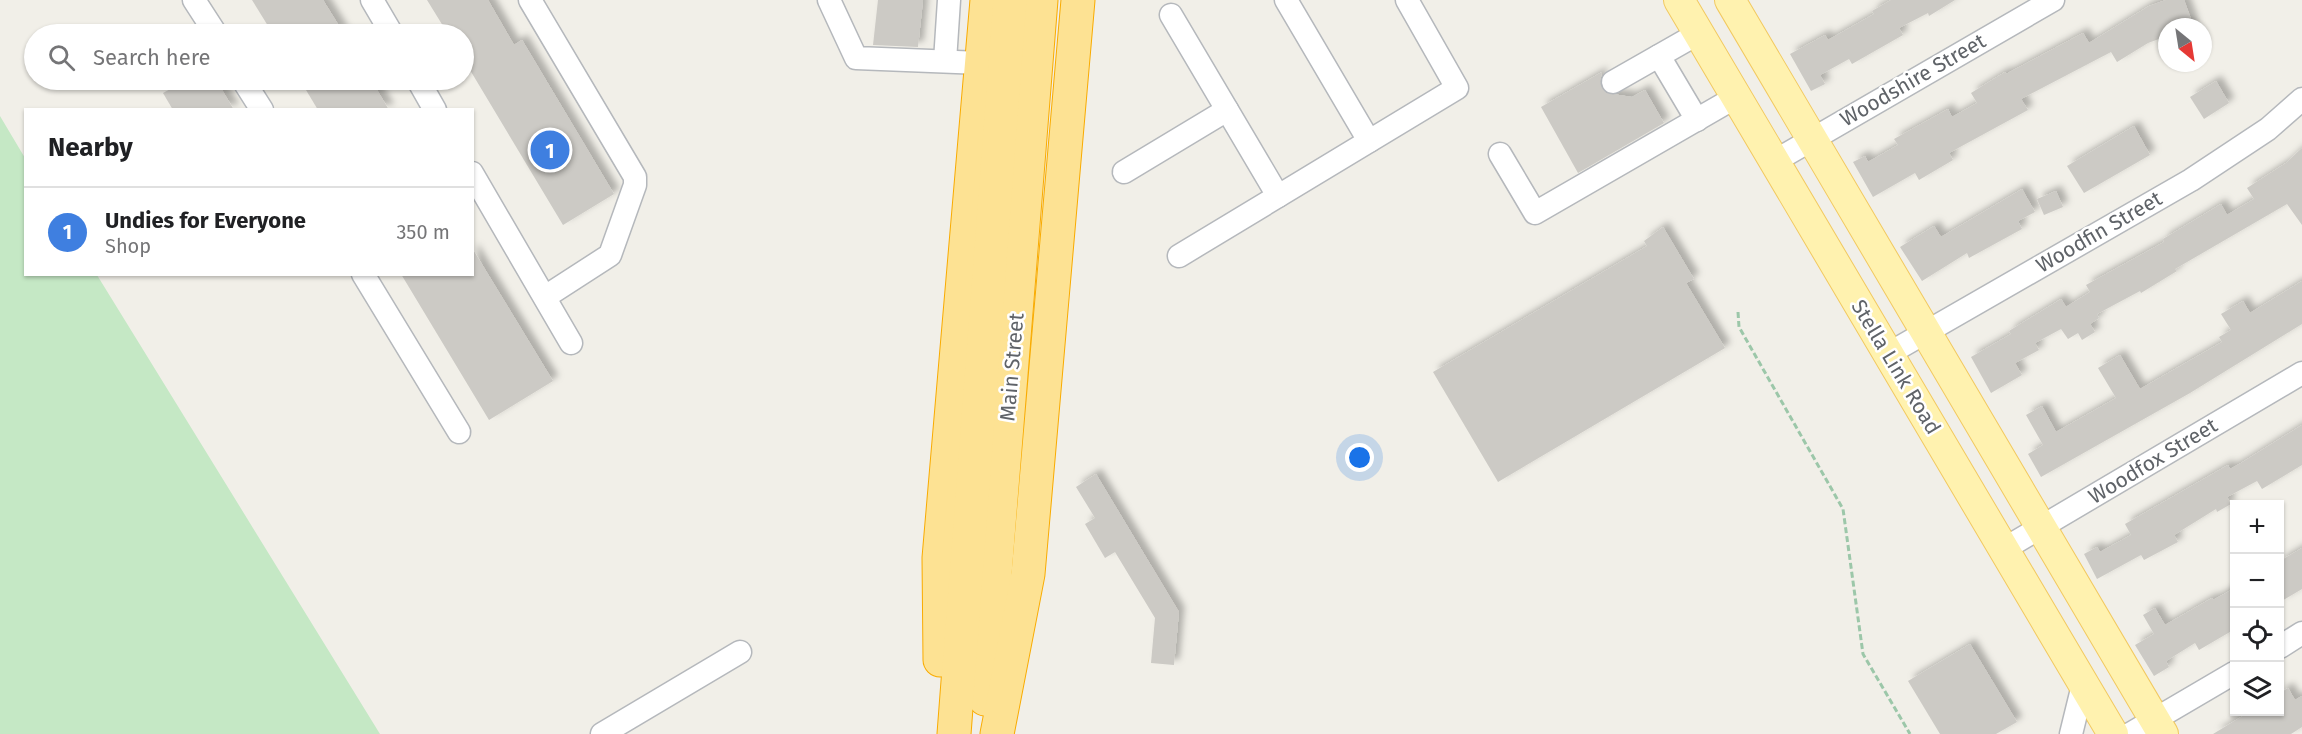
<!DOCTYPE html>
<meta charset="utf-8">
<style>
body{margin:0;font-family:"Fira Sans",sans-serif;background:#f6f6f6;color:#202124}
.controls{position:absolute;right:18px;bottom:18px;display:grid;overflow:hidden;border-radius:0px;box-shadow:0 2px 4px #0004}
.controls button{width:54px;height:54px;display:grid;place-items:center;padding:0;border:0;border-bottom:2px solid #e0e0e0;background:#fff;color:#202124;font:30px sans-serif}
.compass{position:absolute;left:2158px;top:18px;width:54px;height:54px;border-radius:50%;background:#fff;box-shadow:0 2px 4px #0004;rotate:150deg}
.you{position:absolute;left:1360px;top:458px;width:21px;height:21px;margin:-15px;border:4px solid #fff;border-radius:50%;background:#1a73e8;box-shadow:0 0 0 9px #1a73e833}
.badge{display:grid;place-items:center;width:39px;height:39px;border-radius:50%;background:#7c3aed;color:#fff;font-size:20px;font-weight:700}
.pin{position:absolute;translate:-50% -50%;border:3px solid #fff;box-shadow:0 2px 6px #0006}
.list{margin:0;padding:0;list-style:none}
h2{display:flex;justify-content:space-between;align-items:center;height:78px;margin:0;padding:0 24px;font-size:26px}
h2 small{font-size:20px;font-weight:400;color:#757577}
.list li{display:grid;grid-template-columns:39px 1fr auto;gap:18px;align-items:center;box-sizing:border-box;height:90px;padding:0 24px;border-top:2px solid #e0e0e0}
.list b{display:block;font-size:22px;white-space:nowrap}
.list p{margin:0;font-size:20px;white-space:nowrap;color:#757577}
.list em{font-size:20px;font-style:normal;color:#757577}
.icon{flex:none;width:33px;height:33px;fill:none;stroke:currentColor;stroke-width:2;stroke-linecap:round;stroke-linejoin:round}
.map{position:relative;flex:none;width:2302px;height:734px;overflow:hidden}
.search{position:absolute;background:#fff;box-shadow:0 2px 4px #0004;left:24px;top:24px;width:450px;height:66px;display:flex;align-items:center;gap:15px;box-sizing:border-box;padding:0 21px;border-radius:33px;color:#757577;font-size:22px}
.panel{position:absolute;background:#fff;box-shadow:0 2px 4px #0004;left:24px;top:108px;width:450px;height:168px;border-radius:0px}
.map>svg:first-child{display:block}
.green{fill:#c5e8c5}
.building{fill:#cccac5;filter:url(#shadow)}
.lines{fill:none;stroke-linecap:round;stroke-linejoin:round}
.minor-casing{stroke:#b5b8bc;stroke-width:25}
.major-casing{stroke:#f2c960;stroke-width:32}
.highway-casing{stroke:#f9ab00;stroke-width:35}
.path{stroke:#9cc7a9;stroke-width:3;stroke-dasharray:6 3;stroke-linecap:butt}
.minor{stroke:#fff;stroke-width:22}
.major{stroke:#fff2af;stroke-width:30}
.highway{stroke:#fde293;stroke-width:33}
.labels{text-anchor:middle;stroke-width:5;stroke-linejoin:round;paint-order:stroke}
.street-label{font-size:21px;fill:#5f6368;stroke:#fff}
</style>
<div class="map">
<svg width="2302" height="734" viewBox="0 0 2302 734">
<defs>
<filter id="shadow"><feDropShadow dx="5.5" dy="-5.5" stdDeviation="3" flood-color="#0004"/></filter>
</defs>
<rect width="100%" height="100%" fill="#f1efe8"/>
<!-- green -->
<polygon class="green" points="0,116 25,158 26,274 97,275 380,734 0,734"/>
<!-- building -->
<g class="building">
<polygon points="252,0 323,0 344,34 273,34"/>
<polygon points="427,0 488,0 514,45 522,40 614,194 563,225 464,60 464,34 448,34"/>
<polygon points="878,0 923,0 918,47 873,45"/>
<polygon points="1891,0 1955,0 1929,16 1928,13 1899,28 1903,35 1852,64 1849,59 1820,75 1825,84 1811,91 1790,54 1825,35 1828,40 1874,14 1872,11"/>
<polygon points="2166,0 2184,0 2194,27 2167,27 2167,36 2148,43 2117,62 2111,52 2021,99 2028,110 1949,153 1953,160 1919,180 1915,173 1873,197 1853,162 1865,156 1868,162 1898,145 1894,139 1948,109 1952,117 1977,103 1971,93 2005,72 2006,74 2083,33 2089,43 2149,6"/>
<polygon points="1602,72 1600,82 1606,93 1632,97 1645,90 1664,123 1578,173 1541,107"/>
<polygon points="187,80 216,80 234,110 173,110 163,93"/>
<polygon points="300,80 371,80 389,110 318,110"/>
<polygon points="2216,81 2229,103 2204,119 2190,97"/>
<polygon points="2134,126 2150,155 2084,193 2067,166"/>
<polygon points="2302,148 2302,225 2287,204 2175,269 2177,271 2141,293 2140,291 2097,314 2099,318 2090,324 2095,332 2082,340 2078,333 2068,339 2061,329 2035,343 2039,350 2015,363 2022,375 1991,393 1971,357 2011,334 2009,331 2061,299 2066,307 2090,292 2086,285 2164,242 2163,239 2221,204 2227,215 2254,199 2247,188 2286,163"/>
<polygon points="2022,189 2035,212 2018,221 2022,229 1969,258 1967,253 1922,281 1900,247 1934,226 1941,237"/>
<polygon points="2056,191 2063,207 2044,215 2037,199"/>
<polygon points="1663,227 1694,279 1686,283 1725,348 1498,482 1433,372 1647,246 1644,241"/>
<polygon points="472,248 553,381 489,420 401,274 472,274"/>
<polygon points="2302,281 2302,324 2190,393 2041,477 2028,454 2043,445 2026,415 2042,406 2056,432 2116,398 2098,368 2120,355 2140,389 2222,342 2219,337 2231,330 2221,314 2243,301 2250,313"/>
<polygon points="2302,425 2302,465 2262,489 2257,481 2227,497 2231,504 2217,512 2216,509 2174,535 2178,542 2144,560 2141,555 2097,579 2084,554 2097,547 2100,552 2131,535 2125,524 2228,465 2230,469 2241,463"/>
<polygon points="1096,474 1179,612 1174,665 1151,663 1155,618 1115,552 1105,558 1085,524 1095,518 1076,487"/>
<polygon points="2302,548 2302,589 2280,602 2280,561"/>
<polygon points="2235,588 2235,629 2199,650 2195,643 2166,661 2169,667 2154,676 2135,645 2154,634 2143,615 2155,608 2165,625 2212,598 2213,600"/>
<polygon points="1970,644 2017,722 1996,734 1940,734 1908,681"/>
<polygon points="2288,688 2295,700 2302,696 2302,727 2291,734 2213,734 2251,711 2280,711 2280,693"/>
</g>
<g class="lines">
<defs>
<g id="minor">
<polyline points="194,0 216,34"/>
<polyline points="372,0 392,34"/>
<polyline points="530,0 635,177 635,185 610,255 545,297"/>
<polyline points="829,0 856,58 981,63"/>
<polyline points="1286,0 1369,141"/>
<polyline points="1171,15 1278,196"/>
<polyline points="1659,56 1697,120"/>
<polyline points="945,61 949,0"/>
<polyline points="243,80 262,110"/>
<polyline points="418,80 435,110"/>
<polyline points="1613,82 1699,33"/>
<polyline points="1500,154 1535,213 1736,97"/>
<polyline points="1775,161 2053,0"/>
<polyline points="1124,172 1227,110"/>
<polyline points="472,173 571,343"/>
<polyline points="1179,256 1457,88 1407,0"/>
<polyline points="363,274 459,432"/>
<polyline points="1888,354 2191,180 2268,129 2302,99"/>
<polyline points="2004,549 2302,373"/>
<polyline points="2280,647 2302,633"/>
<polyline points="602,734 740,652"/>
<polyline points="2071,734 2083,685"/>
<polyline points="2130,734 2234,673"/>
</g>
<g id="major">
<polyline points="1679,0 2113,734"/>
<polyline points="1730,0 2163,734"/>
</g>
<g id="highway">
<polyline points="940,660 939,558 987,0"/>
<polyline points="985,699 1041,0"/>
<polyline points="954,734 1010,0"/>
<polyline points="997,734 1028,574 1078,0"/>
</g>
</defs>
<!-- minor casing -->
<use href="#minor" class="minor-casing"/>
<!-- major casing -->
<use href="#major" class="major-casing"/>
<!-- highway casing -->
<use href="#highway" class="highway-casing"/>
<!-- path -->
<polyline class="path" points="1738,312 1739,327 1843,509 1863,654 1910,734"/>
<!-- minor -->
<use href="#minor" class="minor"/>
<!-- major -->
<use href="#major" class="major"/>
<!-- highway -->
<use href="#highway" class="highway"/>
</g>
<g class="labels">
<!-- street labels -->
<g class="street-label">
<text transform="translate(1913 80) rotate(-30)" y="7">Woodshire Street</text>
<text transform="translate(2099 232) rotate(-30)" y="7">Woodfin Street</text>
<text transform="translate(1012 367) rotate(-85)" y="7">Main Street</text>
<text transform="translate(1896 367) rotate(59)" y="7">Stella Link Road</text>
<text transform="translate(2153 461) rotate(-31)" y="7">Woodfox Street</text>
</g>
</g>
</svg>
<div class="controls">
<button>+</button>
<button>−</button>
<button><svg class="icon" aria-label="locate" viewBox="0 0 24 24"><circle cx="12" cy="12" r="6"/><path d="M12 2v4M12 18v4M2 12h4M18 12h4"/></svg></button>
<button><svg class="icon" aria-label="layers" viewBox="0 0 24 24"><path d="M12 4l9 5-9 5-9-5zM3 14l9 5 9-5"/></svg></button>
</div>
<svg class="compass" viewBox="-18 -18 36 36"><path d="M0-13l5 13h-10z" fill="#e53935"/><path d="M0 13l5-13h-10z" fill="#757577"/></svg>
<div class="you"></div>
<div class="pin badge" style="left:550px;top:150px;background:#3f7fe0">1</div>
<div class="search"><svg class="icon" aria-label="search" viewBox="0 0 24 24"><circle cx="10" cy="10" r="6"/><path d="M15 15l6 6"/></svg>Search here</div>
<section class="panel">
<h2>Nearby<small></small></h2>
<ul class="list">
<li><span class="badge" style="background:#3f7fe0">1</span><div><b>Undies for Everyone</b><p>Shop</p></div><em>350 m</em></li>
</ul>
</section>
</div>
